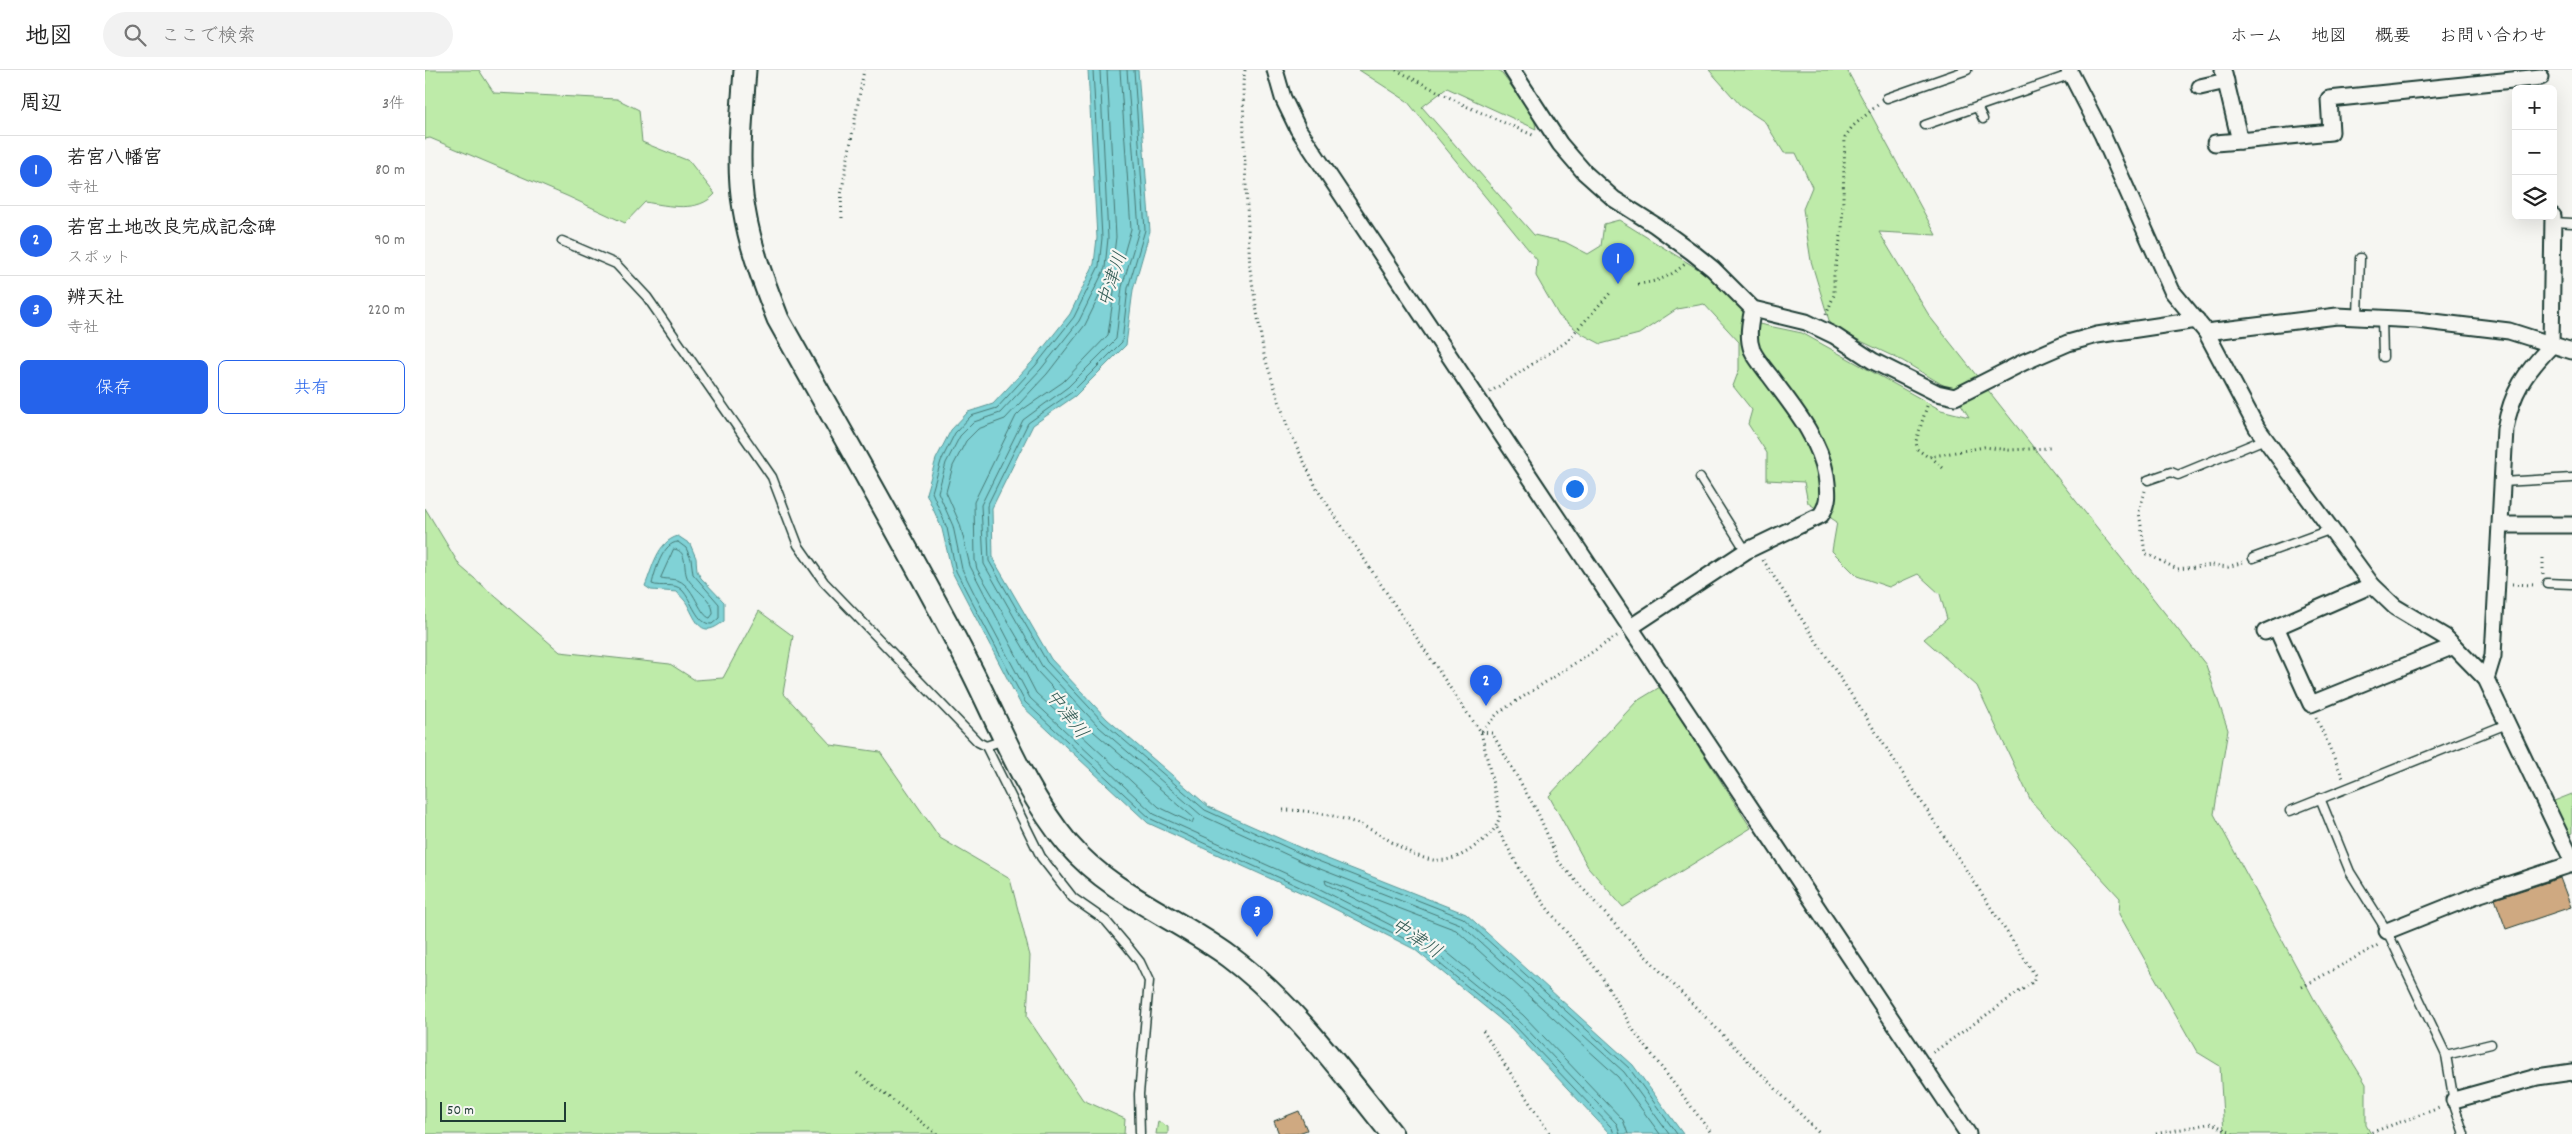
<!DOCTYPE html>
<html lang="ja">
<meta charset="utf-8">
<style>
body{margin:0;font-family:Dekko,"Klee One",sans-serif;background:#f2f2f2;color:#222}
.controls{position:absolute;right:15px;top:15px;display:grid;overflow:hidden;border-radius:8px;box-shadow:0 5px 20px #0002}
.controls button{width:45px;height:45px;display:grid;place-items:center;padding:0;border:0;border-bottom:1px solid #e0e0e0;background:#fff;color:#222;font:25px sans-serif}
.scale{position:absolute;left:15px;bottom:12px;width:126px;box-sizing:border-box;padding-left:5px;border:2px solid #1f3d34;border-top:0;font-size:14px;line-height:18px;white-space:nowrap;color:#1f3d34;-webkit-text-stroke:4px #f6f6f2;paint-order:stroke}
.you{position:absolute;left:1149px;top:418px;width:18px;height:18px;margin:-12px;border:4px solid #fff;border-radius:50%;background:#1a73e8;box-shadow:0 0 0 8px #1a73e833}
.badge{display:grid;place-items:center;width:32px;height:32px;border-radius:50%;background:#2563eb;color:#fff;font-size:16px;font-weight:700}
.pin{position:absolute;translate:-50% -41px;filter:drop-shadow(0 1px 2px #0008)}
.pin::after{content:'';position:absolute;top:26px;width:18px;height:15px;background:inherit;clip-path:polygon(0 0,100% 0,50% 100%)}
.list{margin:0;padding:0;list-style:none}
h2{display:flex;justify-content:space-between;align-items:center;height:65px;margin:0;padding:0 20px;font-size:21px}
h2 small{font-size:16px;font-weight:400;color:#767676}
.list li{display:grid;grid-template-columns:32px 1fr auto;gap:15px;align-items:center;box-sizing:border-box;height:70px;padding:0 20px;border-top:1px solid #e0e0e0}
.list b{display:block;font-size:19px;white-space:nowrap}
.list p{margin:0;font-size:16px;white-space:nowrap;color:#767676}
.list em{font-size:16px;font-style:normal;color:#767676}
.actions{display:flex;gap:10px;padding:15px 20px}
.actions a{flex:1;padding:11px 0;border:1px solid #2563eb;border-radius:8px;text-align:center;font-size:18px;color:#2563eb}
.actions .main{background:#2563eb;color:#fff}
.icon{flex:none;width:28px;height:28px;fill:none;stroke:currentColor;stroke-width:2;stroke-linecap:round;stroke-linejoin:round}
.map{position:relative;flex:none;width:2147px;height:1064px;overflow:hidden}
header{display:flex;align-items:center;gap:30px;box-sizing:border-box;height:70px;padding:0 25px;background:#fff;border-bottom:1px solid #e0e0e0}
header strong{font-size:24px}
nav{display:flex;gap:28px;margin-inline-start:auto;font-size:18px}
.search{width:350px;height:45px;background:#f2f2f2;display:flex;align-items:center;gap:12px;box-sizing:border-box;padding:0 18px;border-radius:28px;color:#767676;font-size:19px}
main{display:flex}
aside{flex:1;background:#fff}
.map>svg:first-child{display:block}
.green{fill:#beeba9;stroke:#6e946e}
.water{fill:#80d2d6;stroke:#599695}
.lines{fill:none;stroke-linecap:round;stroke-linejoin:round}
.shore{stroke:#467975;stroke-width:1}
.building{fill:#cfa981;stroke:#1f3d34}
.lane-casing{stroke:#1f3d34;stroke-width:11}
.street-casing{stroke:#1f3d34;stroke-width:19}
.secondary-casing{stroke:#1f3d34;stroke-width:25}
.path{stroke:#1f3d34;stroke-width:3;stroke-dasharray:1 4;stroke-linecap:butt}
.lane{stroke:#f6f6f2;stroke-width:8}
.street{stroke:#f6f6f2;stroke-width:15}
.secondary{stroke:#f6f6f2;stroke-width:21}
.labels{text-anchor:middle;stroke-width:4.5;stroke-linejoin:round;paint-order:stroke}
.water-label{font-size:19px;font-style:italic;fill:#325b54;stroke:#f6f6f2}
</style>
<header>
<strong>地図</strong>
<div class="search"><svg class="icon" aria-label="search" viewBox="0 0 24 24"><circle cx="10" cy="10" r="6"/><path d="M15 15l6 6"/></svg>ここで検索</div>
<nav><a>ホーム</a><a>地図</a><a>概要</a><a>お問い合わせ</a></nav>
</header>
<main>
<aside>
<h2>周辺<small>3件</small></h2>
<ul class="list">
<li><span class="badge">1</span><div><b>若宮八幡宮</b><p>寺社</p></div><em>80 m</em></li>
<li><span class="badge">2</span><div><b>若宮土地改良完成記念碑</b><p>スポット</p></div><em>90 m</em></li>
<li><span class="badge">3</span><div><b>辨天社</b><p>寺社</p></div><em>220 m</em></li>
</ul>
<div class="actions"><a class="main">保存</a><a>共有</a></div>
</aside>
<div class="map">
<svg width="2147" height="1064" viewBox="0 0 2147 1064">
<rect width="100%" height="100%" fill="#f6f6f2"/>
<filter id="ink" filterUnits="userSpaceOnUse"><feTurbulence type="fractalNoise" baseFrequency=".02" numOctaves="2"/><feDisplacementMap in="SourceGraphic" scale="10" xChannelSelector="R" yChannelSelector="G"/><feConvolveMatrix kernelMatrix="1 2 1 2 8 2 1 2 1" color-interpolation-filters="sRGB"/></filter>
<g filter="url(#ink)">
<!-- green -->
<g class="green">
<path d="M0,0h54l15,23 123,6 22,11 3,32 47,19 26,33c-17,19 -46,12 -70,8l-20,21 -58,-27 -137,-58 -5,1z"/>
<polygon points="934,0 1074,0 1109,46 1111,59 1022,18 997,37 1109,165 1140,172 1163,184 1176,176 1179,154 1194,150 1281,204 1334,254 1377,263 1516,340 1544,347 1528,321 1478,291 1406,257 1386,191 1378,139 1387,117 1371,83 1359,83 1340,52 1316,36 1284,0 1422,0 1511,165 1454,162 1505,247 1781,595 1803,660 1789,744 1889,929 1941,1014 1941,1055 1946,1064 1799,1064 1795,996 1772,982 1694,844 1695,828 1606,731 1552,616 1499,569 1522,549 1515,524 1493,504 1464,517 1432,506 1407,481 1412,452 1383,433 1379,412 1342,410 1342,383 1323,354 1327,340 1308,316 1314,300 1314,272 1279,234 1252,239 1214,264 1176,274 1157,264 1134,246 1111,206 1112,190 982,31"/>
<polygon points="0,438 35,496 135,582 245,594 270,610 298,608 334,541 368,566 358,623 406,675 455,682 515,768 585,809 605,886 602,947 658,1030 700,1049 699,1064 0,1064"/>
<polygon points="1235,617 1326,758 1198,837 1163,797 1124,726 1212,631"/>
<polygon points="2147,724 2147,763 2141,765 2124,733"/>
<polygon points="733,1051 743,1057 743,1064 731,1064"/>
</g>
<!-- water -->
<g class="water">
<polygon points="663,0 713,0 725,161 708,220 701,275 650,326 608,355 567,438 568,489 626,589 682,649 784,737 885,782 1041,844 1208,995 1258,1064 1185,1064 1086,958 989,879 888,828 723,753 596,635 527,502 517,459 501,423 511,389 526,360 543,342 568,334 607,292 645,244 669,194 672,168"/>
<path d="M253,466l12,8 6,14 1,13 4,7 23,24v19c-23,19 -27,1 -37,-17 -2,-4 -7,-8 -10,-12l-26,-2 -6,-4c8,-19 12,-44 33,-50z"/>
</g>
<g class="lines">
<!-- shore -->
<g class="shore">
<polyline points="668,0 677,168 674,196 649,247 611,295 572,338 546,346 530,363 516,391 507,422 522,458 531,501 547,532 600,632 726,749 890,824 992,875 1089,955 1187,1058 1189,1064"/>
<polyline points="675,0 683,168 680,198 654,251 616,299 575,343 549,352 535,366 521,393 513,422 528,456 537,499 552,529 605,628 729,744 893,818 995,870 1093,950 1192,1054 1195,1064"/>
<polyline points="682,0 691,167 687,200 660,255 622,304 580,349 553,359 541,371 528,396 521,422 535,454 545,496 611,623 734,737 767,753 769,748 669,662 612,601 552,499 550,490 549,432 591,346 597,340 638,312 683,265 690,215 706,159 695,0"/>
<polyline points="702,0 714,160 697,217 691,269 643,317 598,350 556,435 559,494 617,596 674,657 776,745 880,793 1035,854 1199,1002 1244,1064"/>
<polyline points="709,0 720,160 703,218 697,272 647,322 603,353 562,436 564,491 622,592 678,652 780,740 883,787 1038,848 1204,998 1252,1064"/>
<path d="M253,472l8,6 5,11 2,15 26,30v14l-7,6c-15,1 -20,-24 -30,-34 -8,-8 -21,-2 -30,-6 3,-13 11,-42 26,-42z"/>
<path d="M249,479c15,2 8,20 14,30 8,12 26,21 25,35l-3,4c-9,-2 -15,-26 -26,-34 -6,-6 -15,-4 -23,-6z"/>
<polyline points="1203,1064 1198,1050 1098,945 1001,865 901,814 900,810 1031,860 1193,1007 1235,1064"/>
</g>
</g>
<!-- building -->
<g class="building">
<polygon points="2135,808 2146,837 2081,859 2070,829"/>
<polygon points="874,1041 882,1060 871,1064 854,1064 849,1051"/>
</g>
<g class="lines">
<defs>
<g id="lane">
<polyline points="1462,28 1542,0"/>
<polyline points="1552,37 1558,49"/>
<polyline points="1500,55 1647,4"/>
<polyline points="2128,152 2147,153"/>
<polyline points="137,171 191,194 222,227 347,407 373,475 399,512 553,672 561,676 579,670"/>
<polyline points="1933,246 1935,188"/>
<polyline points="1957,247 1958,287"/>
<polyline points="1275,408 1321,481"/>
<polyline points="1723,410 1746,402 1753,405 1833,372 1838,366"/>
<polyline points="2077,412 2147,408"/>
<polyline points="1828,488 1907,459"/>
<polyline points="2122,513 2147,514"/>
<polyline points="561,676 616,787 648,828 681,851 703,877 715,892 724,911 714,1024 715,1064"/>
<polyline points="1895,728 1925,802 1962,861 2021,985 2030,1038 2039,1064"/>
<polyline points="1865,741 2082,654"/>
<polyline points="2021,985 2066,974"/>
</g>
<g id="street">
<polyline points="850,0 858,28 873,59 1543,1064"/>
<polyline points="1087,0 1135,74 1160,103 1189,129 1230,155 1267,182 1288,199 1328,239 1381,252 1410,266 1448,291 1512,323 1530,327 1599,292 1643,273 1672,265 1772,250"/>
<polyline points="1644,0 1677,64 1747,221 1781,262 1832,358 1947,515 1970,537 2020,567 2061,609 2147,790"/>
<polyline points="1798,0 1815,71 1906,62 1904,29 2116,7"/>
<polyline points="1775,17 1801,11"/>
<polyline points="1790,73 1815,71"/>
<polyline points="1781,262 1912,246 1992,250 2084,261 2147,281"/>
<polyline points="2075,455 2147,455"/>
<path d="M1206,557l115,-76 75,-36c9,-14 7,-24 5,-40 -7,-38 -34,-69 -56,-99 -6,-8 -14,-17 -18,-26 -5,-13 -2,-28 1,-41"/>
<polyline points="1851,557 1886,634 2029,576"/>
<polyline points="1840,562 1947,515"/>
<path d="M2061,609l7,-23 12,-227c7,-38 20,-56 46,-83l2,-130"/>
<polyline points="1962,861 2052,825 2147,794"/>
<polyline points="2029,1030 2112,1007 2147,1002"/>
</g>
<path id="secondary" d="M320,0c-3,44 -9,95 -1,139 6,38 20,74 34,110 65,117 133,233 194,352 29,58 54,123 96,173 44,51 109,74 162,113 64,48 112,115 162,177"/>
</defs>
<!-- lane casing -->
<use href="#lane" class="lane-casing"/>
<!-- street casing -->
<use href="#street" class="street-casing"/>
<!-- secondary casing -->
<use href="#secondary" class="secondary-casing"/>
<!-- path -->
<g class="path">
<path d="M820,0l-2,12 1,61 6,126 14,86 24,73 29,61 148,221 16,22 19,83c-4,17 -13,22 -26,32 -46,35 -75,-8 -118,-24 -25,-9 -48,-13 -75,-13"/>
<polyline points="971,0 1043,37 1110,66"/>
<polyline points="417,148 416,125 439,0"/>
<path d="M1213,214c19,-2 32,-7 47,-20"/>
<polyline points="1401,245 1409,225 1409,206 1417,159 1420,67 1427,57 1454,34"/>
<polyline points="1065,322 1141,272 1187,221"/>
<polyline points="1502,336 1491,371 1492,379 1503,387 1559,377 1584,380 1626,378"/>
<polyline points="1506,387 1518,398"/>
<polyline points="1720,421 1714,442 1720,483 1752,499 1787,495 1803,497 1818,492"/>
<polyline points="1338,490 1610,905 1608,912 1506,984"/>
<polyline points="2118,504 2118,487"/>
<polyline points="2087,514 2110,515"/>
<polyline points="1891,647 1918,708"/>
<polyline points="1057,661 1073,643 1192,566"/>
<polyline points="1056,662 1067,663 1113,743 1134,792 1194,859 1395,1064"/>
<polyline points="1072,758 1097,803 1122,838 1175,904 1209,961 1287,1064"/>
<polyline points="1877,917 1955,874"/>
<polyline points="1058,961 1125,1064"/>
<polyline points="432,1003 512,1064"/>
<polyline points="1731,1064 1787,1053 1808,1064"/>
<polyline points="1942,1064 2017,1037"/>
</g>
<!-- lane -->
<use href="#lane" class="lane"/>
<!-- street -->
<use href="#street" class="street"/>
<!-- secondary -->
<use href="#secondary" class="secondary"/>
</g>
</g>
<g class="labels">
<!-- water labels -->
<g class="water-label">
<text transform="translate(686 209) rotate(-72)" y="7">中津川</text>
<text transform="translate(643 643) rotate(53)" y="7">中津川</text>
<text transform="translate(992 867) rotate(34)" y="7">中津川</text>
</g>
</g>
</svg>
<div class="controls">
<button>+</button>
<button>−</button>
<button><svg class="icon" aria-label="layers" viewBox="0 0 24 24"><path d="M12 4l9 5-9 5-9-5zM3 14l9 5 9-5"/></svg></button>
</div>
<div class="scale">50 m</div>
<div class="you"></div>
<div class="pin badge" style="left:1193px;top:214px">1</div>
<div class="pin badge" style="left:1061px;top:636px">2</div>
<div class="pin badge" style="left:832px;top:867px">3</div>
</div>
</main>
